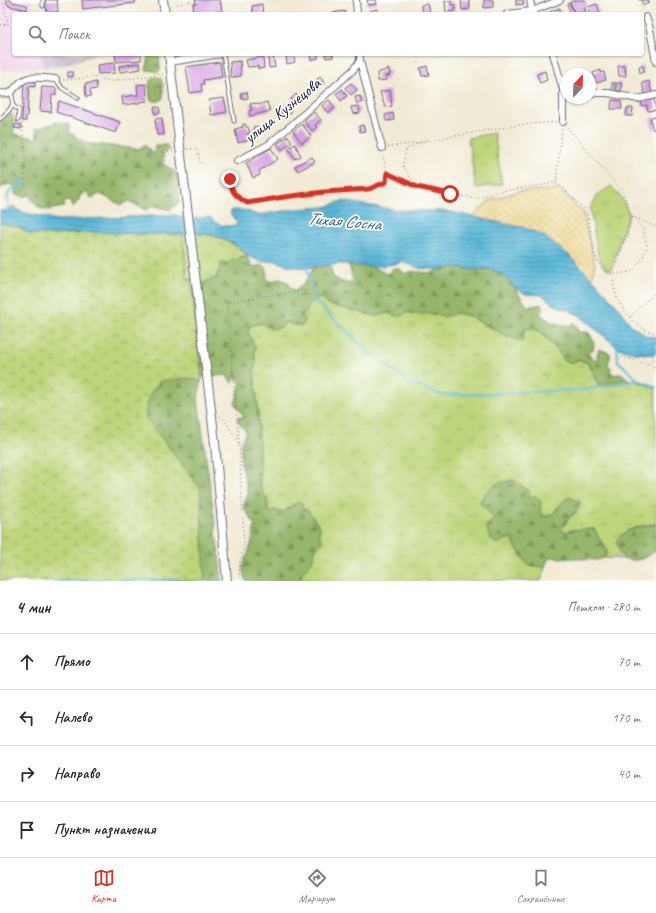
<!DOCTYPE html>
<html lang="ru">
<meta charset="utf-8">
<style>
body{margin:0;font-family:Caveat,sans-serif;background:#f2f2f3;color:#2b2b33}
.compass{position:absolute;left:560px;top:68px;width:36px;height:36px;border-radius:50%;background:#fff;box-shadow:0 1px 3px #0004;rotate:23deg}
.stop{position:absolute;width:12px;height:12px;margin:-9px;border:3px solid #d93025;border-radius:50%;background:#fff}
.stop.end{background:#d93025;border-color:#fff;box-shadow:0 1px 4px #0008}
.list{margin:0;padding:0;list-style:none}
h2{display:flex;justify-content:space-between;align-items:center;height:52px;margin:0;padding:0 16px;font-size:17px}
h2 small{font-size:13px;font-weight:400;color:#7c7c81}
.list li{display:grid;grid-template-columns:26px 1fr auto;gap:12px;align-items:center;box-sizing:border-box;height:56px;padding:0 16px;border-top:1px solid #e1e1e2}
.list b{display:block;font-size:15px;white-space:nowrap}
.list em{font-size:13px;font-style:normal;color:#7c7c81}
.icon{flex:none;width:22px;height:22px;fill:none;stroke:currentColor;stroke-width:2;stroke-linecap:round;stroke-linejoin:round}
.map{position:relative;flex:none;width:656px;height:581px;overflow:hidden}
.search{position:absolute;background:#fff;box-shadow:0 1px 3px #0004;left:12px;right:12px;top:12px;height:44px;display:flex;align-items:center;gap:10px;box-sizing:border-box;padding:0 14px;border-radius:4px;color:#7c7c81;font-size:15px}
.sheet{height:276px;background:#fff}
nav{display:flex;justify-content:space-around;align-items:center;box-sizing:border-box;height:56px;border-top:1px solid #e1e1e2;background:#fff;font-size:11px;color:#7c7c81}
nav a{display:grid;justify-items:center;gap:2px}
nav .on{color:#d93025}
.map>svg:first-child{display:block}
.built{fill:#efd0e6}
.industrial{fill:url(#industrial-furrows)}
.grass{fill:url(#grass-tufts);stroke:#707c5a}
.forest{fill:url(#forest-firs);stroke:#5c6c52}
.wetland{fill:url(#wetland-marsh);stroke:#707c5a}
.sand{fill:url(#sand-dots);stroke:#887e6c}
.water{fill:url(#water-rules);stroke:#3e6c89}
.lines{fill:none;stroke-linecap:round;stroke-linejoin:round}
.stream{stroke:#59b7d7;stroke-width:2}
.building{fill:#d9a2e3}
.lane-casing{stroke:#6a6871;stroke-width:5}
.street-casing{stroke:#6a6871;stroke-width:8}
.secondary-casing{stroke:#6a6871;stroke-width:10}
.path{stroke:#6a6871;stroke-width:1;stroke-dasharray:1 3;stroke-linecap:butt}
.lane{stroke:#fff;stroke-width:3}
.street{stroke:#fff;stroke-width:6}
.secondary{stroke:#fff;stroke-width:8}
.route{stroke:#d93025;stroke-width:5}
.labels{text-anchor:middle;stroke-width:3.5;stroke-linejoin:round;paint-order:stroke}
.street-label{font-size:17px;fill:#22223b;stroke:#fff}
.water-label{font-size:18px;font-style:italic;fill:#385e79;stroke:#fff}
</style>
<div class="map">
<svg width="656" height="581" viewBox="0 0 656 581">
<defs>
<pattern id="industrial-furrows" width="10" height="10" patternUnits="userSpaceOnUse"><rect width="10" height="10" fill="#cdbed2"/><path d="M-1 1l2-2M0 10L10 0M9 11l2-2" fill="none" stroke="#b0a3b5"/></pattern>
<pattern id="grass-tufts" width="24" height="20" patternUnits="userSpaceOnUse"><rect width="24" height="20" fill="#bdd57a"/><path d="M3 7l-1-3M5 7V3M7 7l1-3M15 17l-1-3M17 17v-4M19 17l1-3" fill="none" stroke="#a2b76a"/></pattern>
<pattern id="forest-firs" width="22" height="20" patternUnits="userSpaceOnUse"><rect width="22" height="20" fill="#96b66a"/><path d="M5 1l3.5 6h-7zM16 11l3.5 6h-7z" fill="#7a9458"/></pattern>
<pattern id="wetland-marsh" width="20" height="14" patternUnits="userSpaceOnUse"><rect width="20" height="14" fill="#bdd57a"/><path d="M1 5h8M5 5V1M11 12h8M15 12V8" fill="none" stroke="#a2b76a"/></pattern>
<pattern id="sand-dots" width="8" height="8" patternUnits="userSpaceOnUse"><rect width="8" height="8" fill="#eeda9e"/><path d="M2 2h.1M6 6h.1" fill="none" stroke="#ccbb89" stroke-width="1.8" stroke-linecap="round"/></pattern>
<pattern id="water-rules" width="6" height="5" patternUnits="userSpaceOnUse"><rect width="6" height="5" fill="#59b7d7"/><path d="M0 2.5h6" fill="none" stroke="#4994b0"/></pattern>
</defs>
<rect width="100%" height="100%" fill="#fff"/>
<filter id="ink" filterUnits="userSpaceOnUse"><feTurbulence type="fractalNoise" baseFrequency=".025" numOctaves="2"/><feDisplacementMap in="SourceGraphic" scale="8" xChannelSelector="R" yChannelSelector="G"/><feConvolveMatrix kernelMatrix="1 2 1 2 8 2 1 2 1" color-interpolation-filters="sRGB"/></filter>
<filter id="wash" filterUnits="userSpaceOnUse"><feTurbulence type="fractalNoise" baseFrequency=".012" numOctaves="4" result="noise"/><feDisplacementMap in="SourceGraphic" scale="16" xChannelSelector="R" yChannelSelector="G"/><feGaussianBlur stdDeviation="0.9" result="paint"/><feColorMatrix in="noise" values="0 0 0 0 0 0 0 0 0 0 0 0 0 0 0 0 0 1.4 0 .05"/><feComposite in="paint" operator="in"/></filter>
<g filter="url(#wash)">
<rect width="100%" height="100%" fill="#f1ebd5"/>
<!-- built -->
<polygon class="built" points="0,0 31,0 32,1 32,14 14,14 14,54 41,54 43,68 0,70"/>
<!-- industrial -->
<polygon class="industrial" points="41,54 94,54 94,56 59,66 43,68"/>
<!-- grass -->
<g class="grass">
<polygon points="494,133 502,184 476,188 468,138"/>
<polygon points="611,186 620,195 629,214 611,270 604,267 598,255 590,209 598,195"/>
<path d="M182,234l15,5 3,-5c18,0 35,10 48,22l-9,2 -21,13 -3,9h-7l-4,3 -17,-4z"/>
<path d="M321,298l9,7 11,3 35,8 12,-3 12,4 6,-5 10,2 13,-1 14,4 14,-4 13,3 15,9 37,16 2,-6 -1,-6c4,0 10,-1 13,1 12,4 22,20 28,30h14l9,2 8,12 3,10 30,-5 11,3 17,7v113l-1,1 1,2v19l-12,1 -18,6 -7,19 5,9 -20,-1 3,-7 -13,-22c-10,1 -18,-1 -28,3l-7,-3 6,-4 3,-7 9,-6 -19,-5 -5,7 -9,3 -15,-18v-8l-16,-11c-17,3 -25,6 -33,22l14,16 12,21h6l4,8 12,18 17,2 -4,14h-240v-7c8,-8 13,-13 14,-25l8,-7 -4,-7 1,-7 -7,-11 -10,-7 -5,-8 -15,10 -8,-2 -7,2 -1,-14 -4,-4 -3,-8 -2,-73 -4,-42 2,-8 -2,-9 1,-6 -7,-16 2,-6 11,-3 24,-1 17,4c-2,-18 3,-21 19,-28z"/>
</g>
<!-- forest -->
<g class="forest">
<polygon points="147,54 159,54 160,70 158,72 150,70 146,71 148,61"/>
<path d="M156,77l5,1 2,6v14l-3,3h-7l-3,-2c0,-9 -4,-19 6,-22z"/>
<polygon points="9,113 13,115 14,134 37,139 36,129 57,122 69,124 70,133 85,143 138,149 145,145 154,154 155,145 167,145 169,150 164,151 163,156 163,164 177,173 180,202 170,210 154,206 145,210 129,201 121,205 100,194 91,198 87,192 80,195 79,200 73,207 69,201 64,202 64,207 46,210 38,207 29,195 23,197 15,194 15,186 9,184 0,188 0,121"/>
<path d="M246,257l3,2 4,8 8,-2 5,2 1,14h6l6,-2 9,3 2,5 5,4 3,-4 6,-3c2,-7 7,-10 10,-17l16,-2 3,12 7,4 9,3 4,-4 -4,-15 22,1 16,8 6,-6 7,1 5,5 7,-3 18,2 25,-6 18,3 16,-1 14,5 11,13 13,19h7l7,-2 3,5 -4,4c8,10 18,11 30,13l4,-3 6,9h8c5,5 7,11 5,18l-6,1 7,9 4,-2 -1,-3 2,-6 11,4v5l-2,6 3,4 -1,4 6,3 4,-2 4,2 4,4 -30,6 -3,-11 -8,-12 -9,-2 -6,3 -8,-3 -6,-9 -14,-15 -8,-7h-12v6l-2,6 -15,-5 -37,-20 -13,-3 -14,4 -14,-4 -13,1 -10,-2 -6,5 -12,-4 -12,3 -35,-8 -12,-3 -8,-7 -12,5 -2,8 -6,4 4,6 -3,5 -17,-4 -3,5 -11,2 -10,-6 -11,3 -2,6 7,15 -1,7 2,9 -2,8 4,42 2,73 3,8 4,4 1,14 7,-2 8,2 15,-10 4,1 1,7 4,-1 13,19 -1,7 4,7 -8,7c-1,12 -6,17 -14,25v7h-55c-7,-16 0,-19 4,-34 3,-7 3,-15 5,-22l-12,-18 5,-14 -7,-31v-18l5,-13 -8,-9v-5l7,1 -10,-14 6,-21 -5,-5 -4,5 -6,-8 -24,2 -4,22 16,116 8,66h-136l101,-302 17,4 9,-5 3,2 5,-17h8l3,-3z"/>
<path d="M513,480l16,11v7l6,-2 6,5 -1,10 4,6 9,-3 12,-15 5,-1 10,3c0,12 -6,10 -12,18 -3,4 -5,7 -8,10l6,3c10,-4 18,-2 28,-3l13,23 -3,6 -7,2 -48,-3 -4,10 -17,-2 -12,-18 -4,-8h-6l-9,5 -6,-5 -5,-12 8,-9 -14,-16c10,-17 15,-19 33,-22z"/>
<path d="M656,524v26c-12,9 -16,12 -32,9l-8,-17c10,-16 24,-14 40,-18z"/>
</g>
<!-- wetland -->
<polygon class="wetland" points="0,223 19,227 30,234 51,235 93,232 142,234 182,234 187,279 191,284 202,381 187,378 160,381 149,396 145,417 200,488 205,581 0,581"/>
<!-- sand -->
<polygon class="sand" points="560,190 583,212 595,264 592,278 571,257 525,228 472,217 489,201 519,191"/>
<!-- water -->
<path class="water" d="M342,201l55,9 50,1 78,17 19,8 27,21 21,21 27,30 12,17 16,11 9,1v15h-1l-1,3 -26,-3 -11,-5 -38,-32 -26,-11 -11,-9 -17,-1 -11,-7 -11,-13 -14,-5 -16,1 -18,-3 -16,3 -20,-2 -16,-6 -19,4h-22l-22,-2 -34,4 -16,-2 -15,-5 -14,1 -13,-6 -10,-10 -28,-12h-68l-49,-2 -42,3 -21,-1 -11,-7 -19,-4v-13l4,1 10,-5 7,6 38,8 116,-5 14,4 21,-2c8,10 16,9 28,8l-2,-4 -6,-7 1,-4h13l14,5 37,-6 30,-2z"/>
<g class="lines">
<!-- stream -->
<g class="stream">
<polyline points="19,187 26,185 27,182"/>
<polyline points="8,211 9,204 7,199 10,190 18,188 21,176"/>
<polyline points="306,265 315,301 367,351 410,383 442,395 584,390 638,380"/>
<polyline points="617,346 618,361 638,380 656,387"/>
<polyline points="57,581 178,579"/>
</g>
</g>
<g id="blocks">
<!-- building -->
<g class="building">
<polygon points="5,0 10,0 12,2 27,5 27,10 9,6"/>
<polygon points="45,0 57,0 58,12 47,13"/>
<polygon points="82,0 135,0 135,3 83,9"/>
<polygon points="195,0 220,0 222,11 209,13 209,11 205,12 205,13 194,14 193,4 196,4"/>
<polygon points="367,0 376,0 377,4 368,5"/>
<polygon points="461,0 469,0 470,9 462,10"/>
<polygon points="484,0 493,0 493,7 484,8"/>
<polygon points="516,0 523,0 524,4 516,5"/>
<polygon points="576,0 585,0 587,6 584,7 586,11 575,14 570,2"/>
<polygon points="641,0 648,0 649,3 644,5"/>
<polygon points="445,1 451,1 451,5 455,4 455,11 446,12"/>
<polygon points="569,3 573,11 570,12 567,4"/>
<polygon points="262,4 263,14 253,14 252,6"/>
<polygon points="428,4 430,13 423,14 421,5"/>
<polygon points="597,4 600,14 590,14 588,7"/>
<polygon points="559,8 561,12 557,14 545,14"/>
<polygon points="378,9 379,14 370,14 369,11"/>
<polygon points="345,11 345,14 331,14 331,13"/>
<polygon points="115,54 141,54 141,60 116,62"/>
<polygon points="286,54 293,54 295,62 287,64"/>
<polygon points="310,54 318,54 318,58 311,60"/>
<polygon points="325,54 333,54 333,57 326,58"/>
<polygon points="273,56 275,67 269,68 268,57"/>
<polygon points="263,57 264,68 258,69 258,66 248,67 246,60"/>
<polygon points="240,61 241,76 231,77 230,62"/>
<polygon points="220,62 222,77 203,80 204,84 201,84 202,91 190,93 186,67"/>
<polygon points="114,63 115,73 98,74 97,65"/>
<polygon points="140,63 141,69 120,72 119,66"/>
<polygon points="427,66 429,75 422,76 420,68"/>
<polygon points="618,66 625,66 626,76 619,76"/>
<polygon points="639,66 643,66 644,72 640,73"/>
<polygon points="389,69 390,75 386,76 387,80 378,81 377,73"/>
<polygon points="601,70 601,73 604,72 606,80 596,83 593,73"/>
<polygon points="545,71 547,80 540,83 537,74"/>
<rect x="68" y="72" width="5" height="5"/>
<polygon points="321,77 324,84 315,88 313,83 318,81 317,79"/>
<polygon points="30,81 35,81 35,87 29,86 27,116 26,116 26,121 22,121 24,82 30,82"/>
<polygon points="649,81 652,93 645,94 642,83"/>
<polygon points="96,82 97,89 90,90 91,96 86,97 85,84"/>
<polygon points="351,83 357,90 351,95 345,88"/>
<rect x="612" y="83" width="3" height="8"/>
<rect x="617" y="83" width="4" height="8"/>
<polygon points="146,84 147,101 139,102 139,103 123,105 122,97 138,95 137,85"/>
<polygon points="42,87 56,88 56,95 52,95 51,112 40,111"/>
<polygon points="342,89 347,96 341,101 336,94"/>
<polygon points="390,90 392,106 385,107 380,92"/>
<polygon points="247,92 248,98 242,99 241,93"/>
<polygon points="296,94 300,100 297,102 295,100 293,102 291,99"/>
<polygon points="360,96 362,102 357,104 355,97"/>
<polygon points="224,98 227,112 211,115 209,100"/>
<polygon points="654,99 656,110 648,111 647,105 642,106 641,101"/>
<polygon points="329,100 335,108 328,113 322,106"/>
<polygon points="612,100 621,101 622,109 611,109"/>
<polygon points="59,101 120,122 116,133 56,112"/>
<polygon points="267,102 270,111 250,116 249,110 252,110 250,104 257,103 258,105"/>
<polygon points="288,106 291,113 283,117 281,114 283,113 281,109"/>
<polygon points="359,106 360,113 353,114 351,107"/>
<polygon points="154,107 159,107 160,113 155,114"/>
<polygon points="627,108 633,108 632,116 626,116"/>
<polygon points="314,112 321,120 315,125 317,127 312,131 304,121"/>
<polygon points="393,113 394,120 386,121 385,115"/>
<polygon points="656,117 656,129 653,130 650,118"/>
<polygon points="162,118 164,135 157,135 155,119"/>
<polygon points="15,124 21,125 21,129 14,128"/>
<polygon points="245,124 246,127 248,127 250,133 247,134 249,140 238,143 235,129 243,127 242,125"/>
<polygon points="302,124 311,136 302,143 293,131"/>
<polygon points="363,125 365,131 360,132 359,126"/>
<polygon points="258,126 260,132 256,134 253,127"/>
<polygon points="288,136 292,142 282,150 277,144"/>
<polygon points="295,144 301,156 295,159 288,148"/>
<polygon points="271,148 278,159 259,171 260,175 253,178 246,163"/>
<polygon points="312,157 315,162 298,171 295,166"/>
</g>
</g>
</g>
<g filter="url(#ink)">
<use href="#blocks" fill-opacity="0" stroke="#6a6871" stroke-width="1"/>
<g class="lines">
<defs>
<g id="lane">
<polyline points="43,0 43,6"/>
<polyline points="223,54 234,121"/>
<polyline points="56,79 62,88 78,98"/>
<polyline points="13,106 19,110 18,120"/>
<path d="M0,119c10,-9 16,-13 11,-26"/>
</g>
<g id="street">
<polyline points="356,0 357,14"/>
<polyline points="530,0 532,11 533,14"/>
<polyline points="507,14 532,11 560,0"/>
<polyline points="646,17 650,29 656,62"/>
<polyline points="360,54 360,61 382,148"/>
<polyline points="553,54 563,90 563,122"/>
<polyline points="170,62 221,54"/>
<path d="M0,93c16,3 13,-8 24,-13 8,-5 23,-1 32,-1"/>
<polyline points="590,93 608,93 638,99 656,95"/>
<polyline points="237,161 268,145 295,122 352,71 360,61"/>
</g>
<g id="secondary">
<polyline points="163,0 165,14"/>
<polyline points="169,54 215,443 227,581"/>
</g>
</defs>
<!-- lane casing -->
<use href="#lane" class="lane-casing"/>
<!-- street casing -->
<use href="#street" class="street-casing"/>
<!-- secondary casing -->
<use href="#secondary" class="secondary-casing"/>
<!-- path -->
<g class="path">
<polyline points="639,0 644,11"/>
<polyline points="177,4 193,1"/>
<polyline points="0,25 8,24 3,0"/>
<polyline points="417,54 418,65"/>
<polyline points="63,80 69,80 92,77 110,81 163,74"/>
<polyline points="22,123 25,152 25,182"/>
<polyline points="423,141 406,149 403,166 417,187 476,199 496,192 555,183 563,188 587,212 594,253 600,266 606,273 613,274 631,272 643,258 647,246 643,229 631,215 623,192 567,127"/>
<polyline points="424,141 519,125 557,122"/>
<polyline points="388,147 421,142"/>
<polyline points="187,149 197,148 200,163 203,164"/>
<polyline points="166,161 165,152 173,151"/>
<polyline points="387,173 415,186"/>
<path d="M230,179c1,14 6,17 17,24l37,-6 40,-5 45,-3 17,-7 1,-9 -4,-18"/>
<polyline points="556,182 562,128"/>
<path d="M631,216l-18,58c0,9 2,20 6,28 6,13 22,30 37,31"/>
<polyline points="632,216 656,227"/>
<polyline points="630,317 656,292"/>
<polyline points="622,357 656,367"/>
<polyline points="647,364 656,357"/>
<polyline points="220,416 228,425 239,443 244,544 240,562 239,576 242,581"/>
<polyline points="239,443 227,302 305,290"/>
</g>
<!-- lane -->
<use href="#lane" class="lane"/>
<!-- street -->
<use href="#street" class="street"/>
<!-- secondary -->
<use href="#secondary" class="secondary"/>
</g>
</g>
<g class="lines" filter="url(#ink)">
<!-- route -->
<path class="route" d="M230,179c1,14 6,17 17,24l37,-6 40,-5 45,-3 17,-7 1,-9 30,14 33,7"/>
</g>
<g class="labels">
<!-- street labels -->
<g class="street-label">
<text transform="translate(282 110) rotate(-39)" y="6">улица Кузнецова</text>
</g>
<!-- water labels -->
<g class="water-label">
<text transform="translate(344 221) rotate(5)" y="6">Тихая Сосна</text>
</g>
</g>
</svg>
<svg class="compass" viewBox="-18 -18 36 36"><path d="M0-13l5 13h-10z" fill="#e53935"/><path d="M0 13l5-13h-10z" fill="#7c7c81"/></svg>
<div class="stop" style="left:450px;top:194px"></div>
<div class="stop end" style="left:230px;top:179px"></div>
<div class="search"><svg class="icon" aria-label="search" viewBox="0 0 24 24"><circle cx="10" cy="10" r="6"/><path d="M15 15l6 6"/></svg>Поиск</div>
</div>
<section class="sheet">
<h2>4 мин<small>Пешком · 280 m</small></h2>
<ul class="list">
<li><svg class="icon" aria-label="ahead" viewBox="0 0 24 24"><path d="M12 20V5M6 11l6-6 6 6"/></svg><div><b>Прямо</b></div><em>70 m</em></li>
<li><svg class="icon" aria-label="left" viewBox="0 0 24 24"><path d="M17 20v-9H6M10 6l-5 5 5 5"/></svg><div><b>Налево</b></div><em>170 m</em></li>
<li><svg class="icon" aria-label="right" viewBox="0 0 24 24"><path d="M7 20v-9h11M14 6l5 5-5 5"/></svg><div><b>Направо</b></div><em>40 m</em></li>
<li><svg class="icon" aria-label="arrive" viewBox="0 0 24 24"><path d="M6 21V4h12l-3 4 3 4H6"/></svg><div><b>Пункт назначения</b></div></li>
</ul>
</section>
<nav>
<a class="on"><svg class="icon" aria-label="map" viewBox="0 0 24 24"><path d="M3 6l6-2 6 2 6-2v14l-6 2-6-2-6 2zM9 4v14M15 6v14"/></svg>Карта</a>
<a><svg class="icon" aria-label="directions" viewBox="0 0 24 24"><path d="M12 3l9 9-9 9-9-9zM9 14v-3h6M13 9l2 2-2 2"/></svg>Маршрут</a>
<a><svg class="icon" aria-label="saved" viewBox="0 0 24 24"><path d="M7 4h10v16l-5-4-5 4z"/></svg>Сохранённые</a>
</nav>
